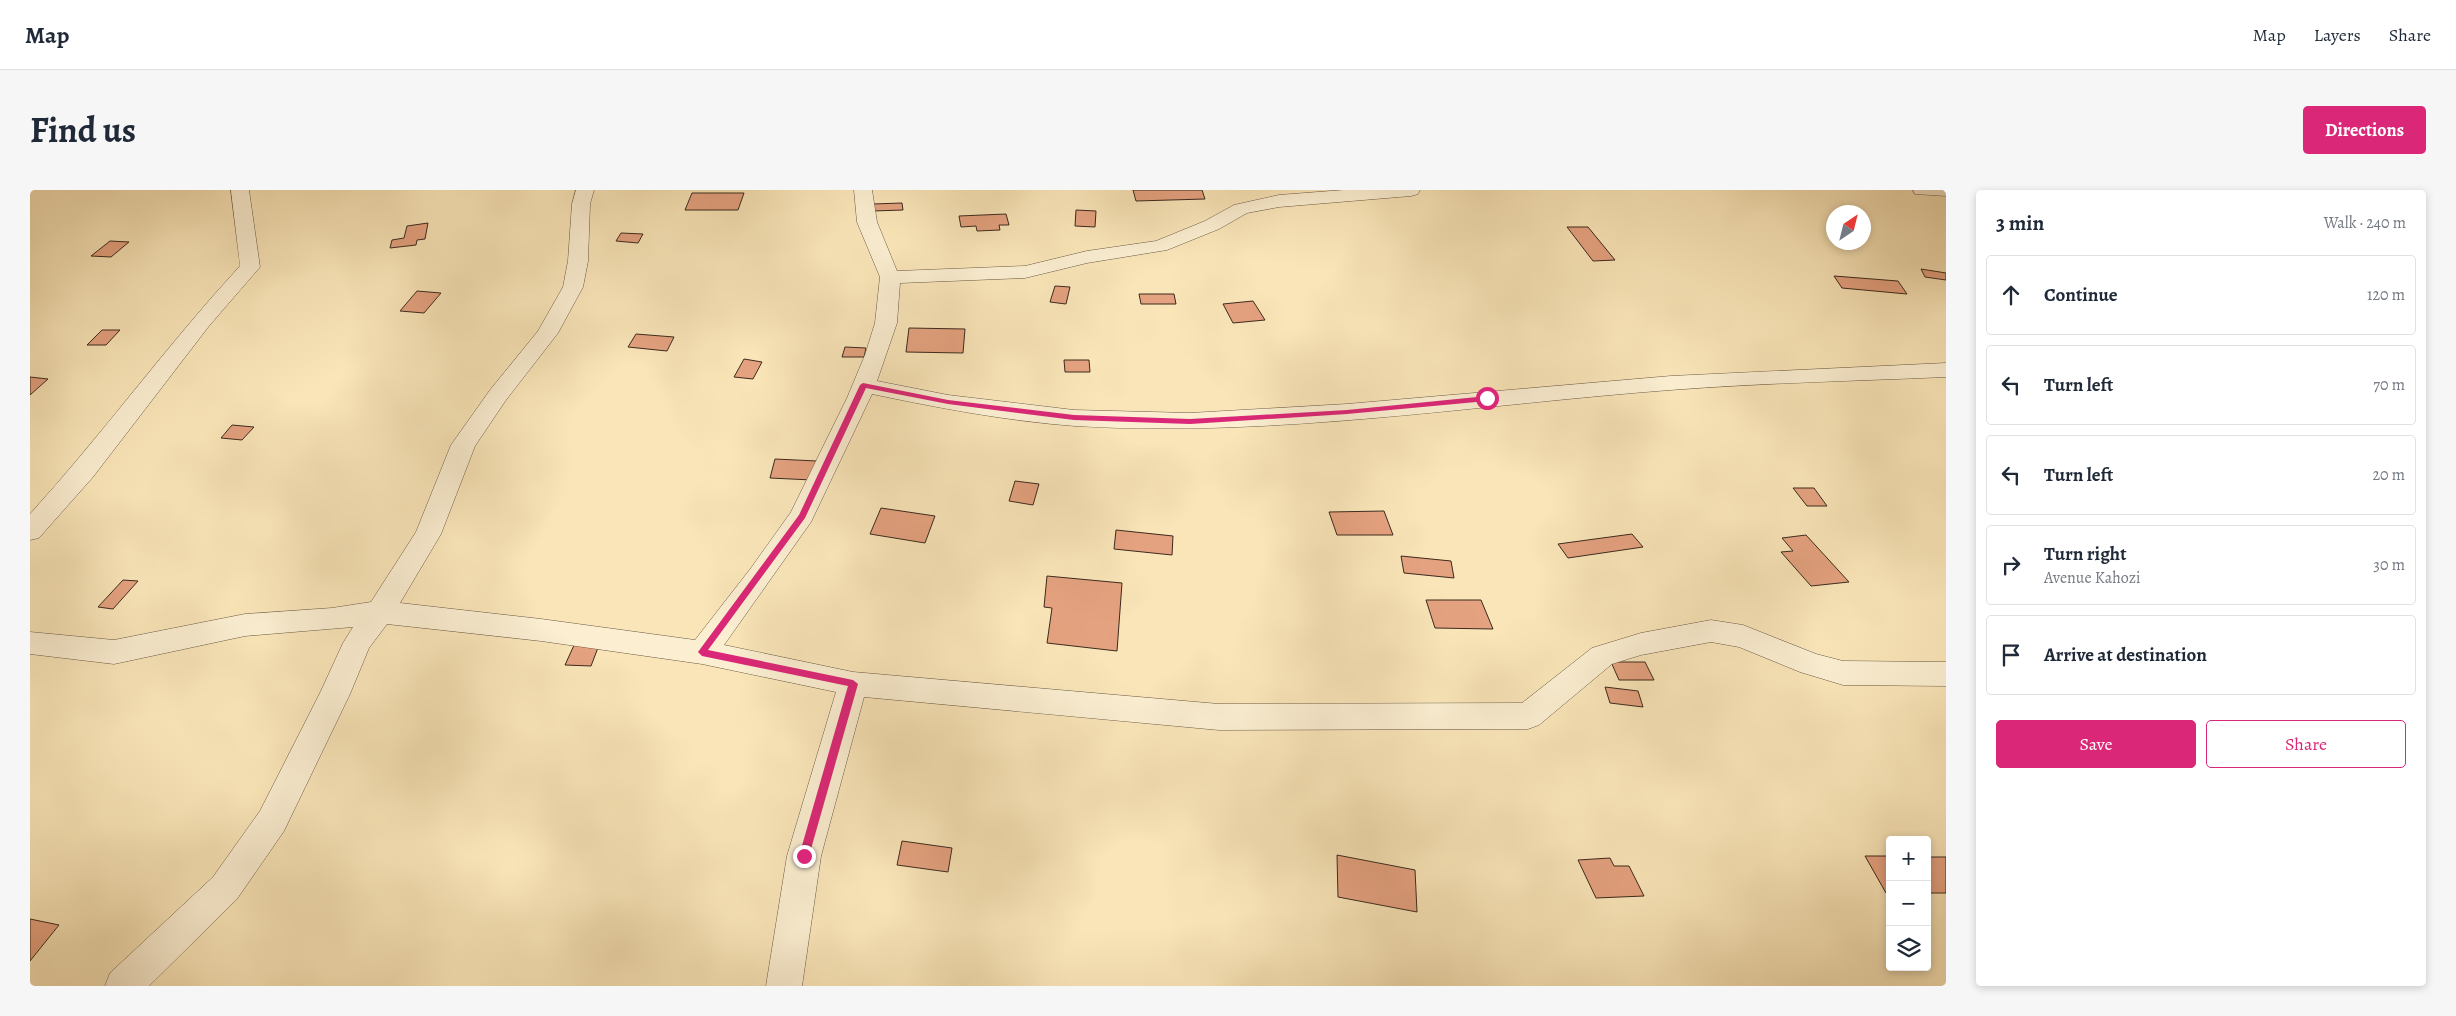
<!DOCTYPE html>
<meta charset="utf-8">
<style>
body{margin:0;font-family:Alegreya,serif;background:#f6f6f7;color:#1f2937}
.controls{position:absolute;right:15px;bottom:15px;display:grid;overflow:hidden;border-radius:5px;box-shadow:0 2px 8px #0003}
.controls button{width:45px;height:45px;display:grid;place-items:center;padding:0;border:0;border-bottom:1px solid #e0e1e3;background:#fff;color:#1f2937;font:25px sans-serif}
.compass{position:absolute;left:1796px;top:15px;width:45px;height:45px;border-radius:50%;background:#fff;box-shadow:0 2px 8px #0003;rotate:35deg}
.stop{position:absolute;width:15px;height:15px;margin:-11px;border:4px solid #db2777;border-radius:50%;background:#fff}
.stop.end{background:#db2777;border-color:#fff;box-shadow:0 1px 5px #0008}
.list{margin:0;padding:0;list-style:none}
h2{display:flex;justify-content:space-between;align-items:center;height:65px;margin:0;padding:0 20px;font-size:21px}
h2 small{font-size:16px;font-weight:400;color:#747a83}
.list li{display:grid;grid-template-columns:32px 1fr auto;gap:15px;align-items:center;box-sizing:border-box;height:80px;margin:0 10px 10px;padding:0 10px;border:1px solid #e0e1e3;border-radius:5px}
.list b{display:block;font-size:19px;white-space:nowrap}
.list p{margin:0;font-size:16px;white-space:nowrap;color:#747a83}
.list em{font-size:16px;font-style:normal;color:#747a83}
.actions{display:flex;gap:10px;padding:15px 20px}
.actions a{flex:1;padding:11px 0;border:1px solid #db2777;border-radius:5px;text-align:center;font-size:18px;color:#db2777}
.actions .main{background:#db2777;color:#fff}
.icon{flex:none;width:28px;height:28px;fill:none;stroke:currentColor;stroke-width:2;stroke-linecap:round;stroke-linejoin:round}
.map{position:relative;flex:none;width:1916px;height:796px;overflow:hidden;border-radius:5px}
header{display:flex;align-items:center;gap:30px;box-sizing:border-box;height:70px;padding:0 25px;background:#fff;border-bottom:1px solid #e0e1e3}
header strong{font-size:24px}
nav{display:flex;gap:28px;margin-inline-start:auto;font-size:18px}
.intro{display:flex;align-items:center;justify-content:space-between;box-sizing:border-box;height:120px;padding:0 30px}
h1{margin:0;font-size:35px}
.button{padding:12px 22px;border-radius:5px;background:#db2777;color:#fff;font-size:18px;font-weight:700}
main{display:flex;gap:30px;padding:0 30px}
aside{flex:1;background:#fff;border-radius:5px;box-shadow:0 2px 8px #0003}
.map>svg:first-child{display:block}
.building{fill:#e5a280;stroke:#3b2a1d}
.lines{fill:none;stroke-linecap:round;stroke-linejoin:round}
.street-casing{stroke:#6a5944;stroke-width:1}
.street{fill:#fbeed1;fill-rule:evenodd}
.route{fill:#db2777}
</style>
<header>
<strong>Map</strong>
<nav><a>Map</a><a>Layers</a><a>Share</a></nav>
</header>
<div class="intro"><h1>Find us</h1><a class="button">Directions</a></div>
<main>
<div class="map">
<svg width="1916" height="796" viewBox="0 0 1916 796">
<rect width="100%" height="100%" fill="#f9e5b8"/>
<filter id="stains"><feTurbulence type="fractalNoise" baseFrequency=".004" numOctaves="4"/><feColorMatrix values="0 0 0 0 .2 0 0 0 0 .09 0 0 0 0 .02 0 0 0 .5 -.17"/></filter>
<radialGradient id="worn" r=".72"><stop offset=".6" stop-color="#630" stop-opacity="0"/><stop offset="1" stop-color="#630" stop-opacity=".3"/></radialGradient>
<!-- building -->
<g class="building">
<polygon points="1103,0 1172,0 1175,9 1106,11"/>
<polygon points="662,3 714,3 708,20 655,20"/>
<polygon points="872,13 873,20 843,21 843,14"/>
<polygon points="1046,20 1066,21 1065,37 1045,36"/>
<polygon points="976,24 979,35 969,35 970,40 947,41 946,36 931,37 929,26"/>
<polygon points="398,33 395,49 387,50 386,55 360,58 362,50 374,48 377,36"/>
<polygon points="1537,37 1558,37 1585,70 1563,71"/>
<polygon points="591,43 613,44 608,53 586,51"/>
<polygon points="80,51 99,52 81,67 61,66"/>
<polygon points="1891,79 1916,83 1916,90 1895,87"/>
<polygon points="1804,86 1868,91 1877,104 1812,98"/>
<polygon points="1025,96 1040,97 1036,114 1020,112"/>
<polygon points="387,101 411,103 394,123 370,121"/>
<polygon points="1109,104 1144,104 1146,114 1111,114"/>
<polygon points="1223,111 1235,130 1203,133 1193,114"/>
<polygon points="879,138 935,139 933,163 876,162"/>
<polygon points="72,140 90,140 76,155 57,155"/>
<polygon points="606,144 644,147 637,161 598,157"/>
<polygon points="815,157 836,158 834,167 812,167"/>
<polygon points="714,169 732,172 723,189 704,187"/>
<polygon points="1034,170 1059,170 1060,182 1035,182"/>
<polygon points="0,187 18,189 0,205"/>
<polygon points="202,235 224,237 212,250 191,248"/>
<polygon points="745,269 787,271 782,290 740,288"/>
<polygon points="985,291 1009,294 1003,315 979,311"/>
<polygon points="1763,298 1784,298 1797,316 1777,316"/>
<polygon points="851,318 905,326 895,353 840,344"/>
<polygon points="1354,321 1363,345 1307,345 1299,322"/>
<polygon points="1086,340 1143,346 1142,365 1084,359"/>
<polygon points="1602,344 1613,357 1538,368 1528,354"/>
<polygon points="1776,345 1819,392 1781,396 1751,362 1763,361 1752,348"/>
<polygon points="1371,366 1421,371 1424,388 1374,383"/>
<polygon points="1017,386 1092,393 1087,461 1017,453 1022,418 1014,417"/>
<polygon points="93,390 108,391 83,419 68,417"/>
<polygon points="1396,410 1451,410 1463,439 1405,438"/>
<polygon points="545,453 569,455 561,476 535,475"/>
<polygon points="1581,472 1615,472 1624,490 1589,490"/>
<polygon points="1575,497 1608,501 1613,517 1580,513"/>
<polygon points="872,651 922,658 918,682 867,675"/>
<polygon points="1307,665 1385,680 1387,722 1308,707"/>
<polygon points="1835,666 1860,666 1860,703 1856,703"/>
<rect x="1897" y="667" width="19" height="36"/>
<polygon points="1580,668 1584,676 1599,676 1614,706 1566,708 1548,670"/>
<polygon points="0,729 29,735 0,771"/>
</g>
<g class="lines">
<defs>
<g id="street">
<path d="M201,0h18l11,77 -51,59 -116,151 -54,61 -9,2v-26c73,-80 136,-168 210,-248z"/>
<path d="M546,0h18l-4,14 -2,57 -5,26 -25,46 -52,67 -31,46 -34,88 -41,69 141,16 154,21 56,-72 40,-56 56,-114 18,-43 10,-32 5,-46 -23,-55 -3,-32h18l5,32 20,49 128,-5 62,-15 69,-10 49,-20 29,-16 45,-10 65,-5h76l-2,4 -7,2 -132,11 -32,6 -28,16 -52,21 -80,13 -62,15 -125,5 -3,40 -20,58 71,14 126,15 116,3 157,-9 324,-28 275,-13v14c-92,4 -184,6 -276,13 -197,15 -396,48 -595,36 -68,-5 -136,-18 -203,-32l-61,128 -87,123 129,27 366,32 303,-1 70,-55 49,-15 70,-13 32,5 73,29 27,7 103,1v24l-103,-1 -43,-13 -61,-25 -28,-5 -70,13 -29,9 -73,61 -11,4 -309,1 -355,-33 -43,159 -19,130h-36l21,-130 49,-164 -134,-28 -161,-23 -154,-17 -18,24 -19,46 -66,137 -47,68 -88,87h-44l5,-13 103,-96 47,-66 60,-118 23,-50 10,-16 -108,9 -131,28 -84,-10v-22l84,8 131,-26 87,-6 39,-6 45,-70 35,-87 39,-55 48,-59 25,-44 5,-26 4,-57z"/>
<polygon points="1883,0 1916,0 1916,6 1885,4"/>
</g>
</defs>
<!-- street casing -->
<use href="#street" class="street-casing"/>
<!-- street -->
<use href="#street" class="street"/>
</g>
<!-- route -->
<polygon class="route" points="833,193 918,210 1044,225 1160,229 1317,220 1457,206 1460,208 1457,211 1317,224 1160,234 1044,230 918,214 836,198 775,328 678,460 823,490 828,494 779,666 774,670 769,666 818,496 672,466 668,462 769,325 830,195"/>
<rect width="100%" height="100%" filter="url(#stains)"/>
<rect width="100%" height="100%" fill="url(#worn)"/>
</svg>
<div class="controls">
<button>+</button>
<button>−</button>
<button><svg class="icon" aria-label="layers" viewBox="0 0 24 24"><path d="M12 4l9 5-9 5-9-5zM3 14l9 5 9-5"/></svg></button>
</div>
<svg class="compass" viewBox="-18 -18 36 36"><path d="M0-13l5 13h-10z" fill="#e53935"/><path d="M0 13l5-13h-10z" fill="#747a83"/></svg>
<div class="stop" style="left:1457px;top:208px"></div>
<div class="stop end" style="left:774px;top:666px"></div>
</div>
<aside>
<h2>3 min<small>Walk · 240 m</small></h2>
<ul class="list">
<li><svg class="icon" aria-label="ahead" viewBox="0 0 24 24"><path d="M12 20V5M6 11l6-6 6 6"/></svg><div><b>Continue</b></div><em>120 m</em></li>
<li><svg class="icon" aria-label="left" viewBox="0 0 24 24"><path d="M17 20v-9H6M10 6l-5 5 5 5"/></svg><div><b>Turn left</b></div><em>70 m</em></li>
<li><svg class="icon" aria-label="left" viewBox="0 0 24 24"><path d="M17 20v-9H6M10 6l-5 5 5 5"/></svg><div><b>Turn left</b></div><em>20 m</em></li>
<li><svg class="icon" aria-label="right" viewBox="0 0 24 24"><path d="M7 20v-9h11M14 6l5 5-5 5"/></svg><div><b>Turn right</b><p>Avenue Kahozi</p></div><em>30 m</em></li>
<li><svg class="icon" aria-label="arrive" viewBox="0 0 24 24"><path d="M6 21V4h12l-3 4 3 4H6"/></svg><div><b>Arrive at destination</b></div></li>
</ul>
<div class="actions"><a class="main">Save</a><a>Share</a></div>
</aside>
</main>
